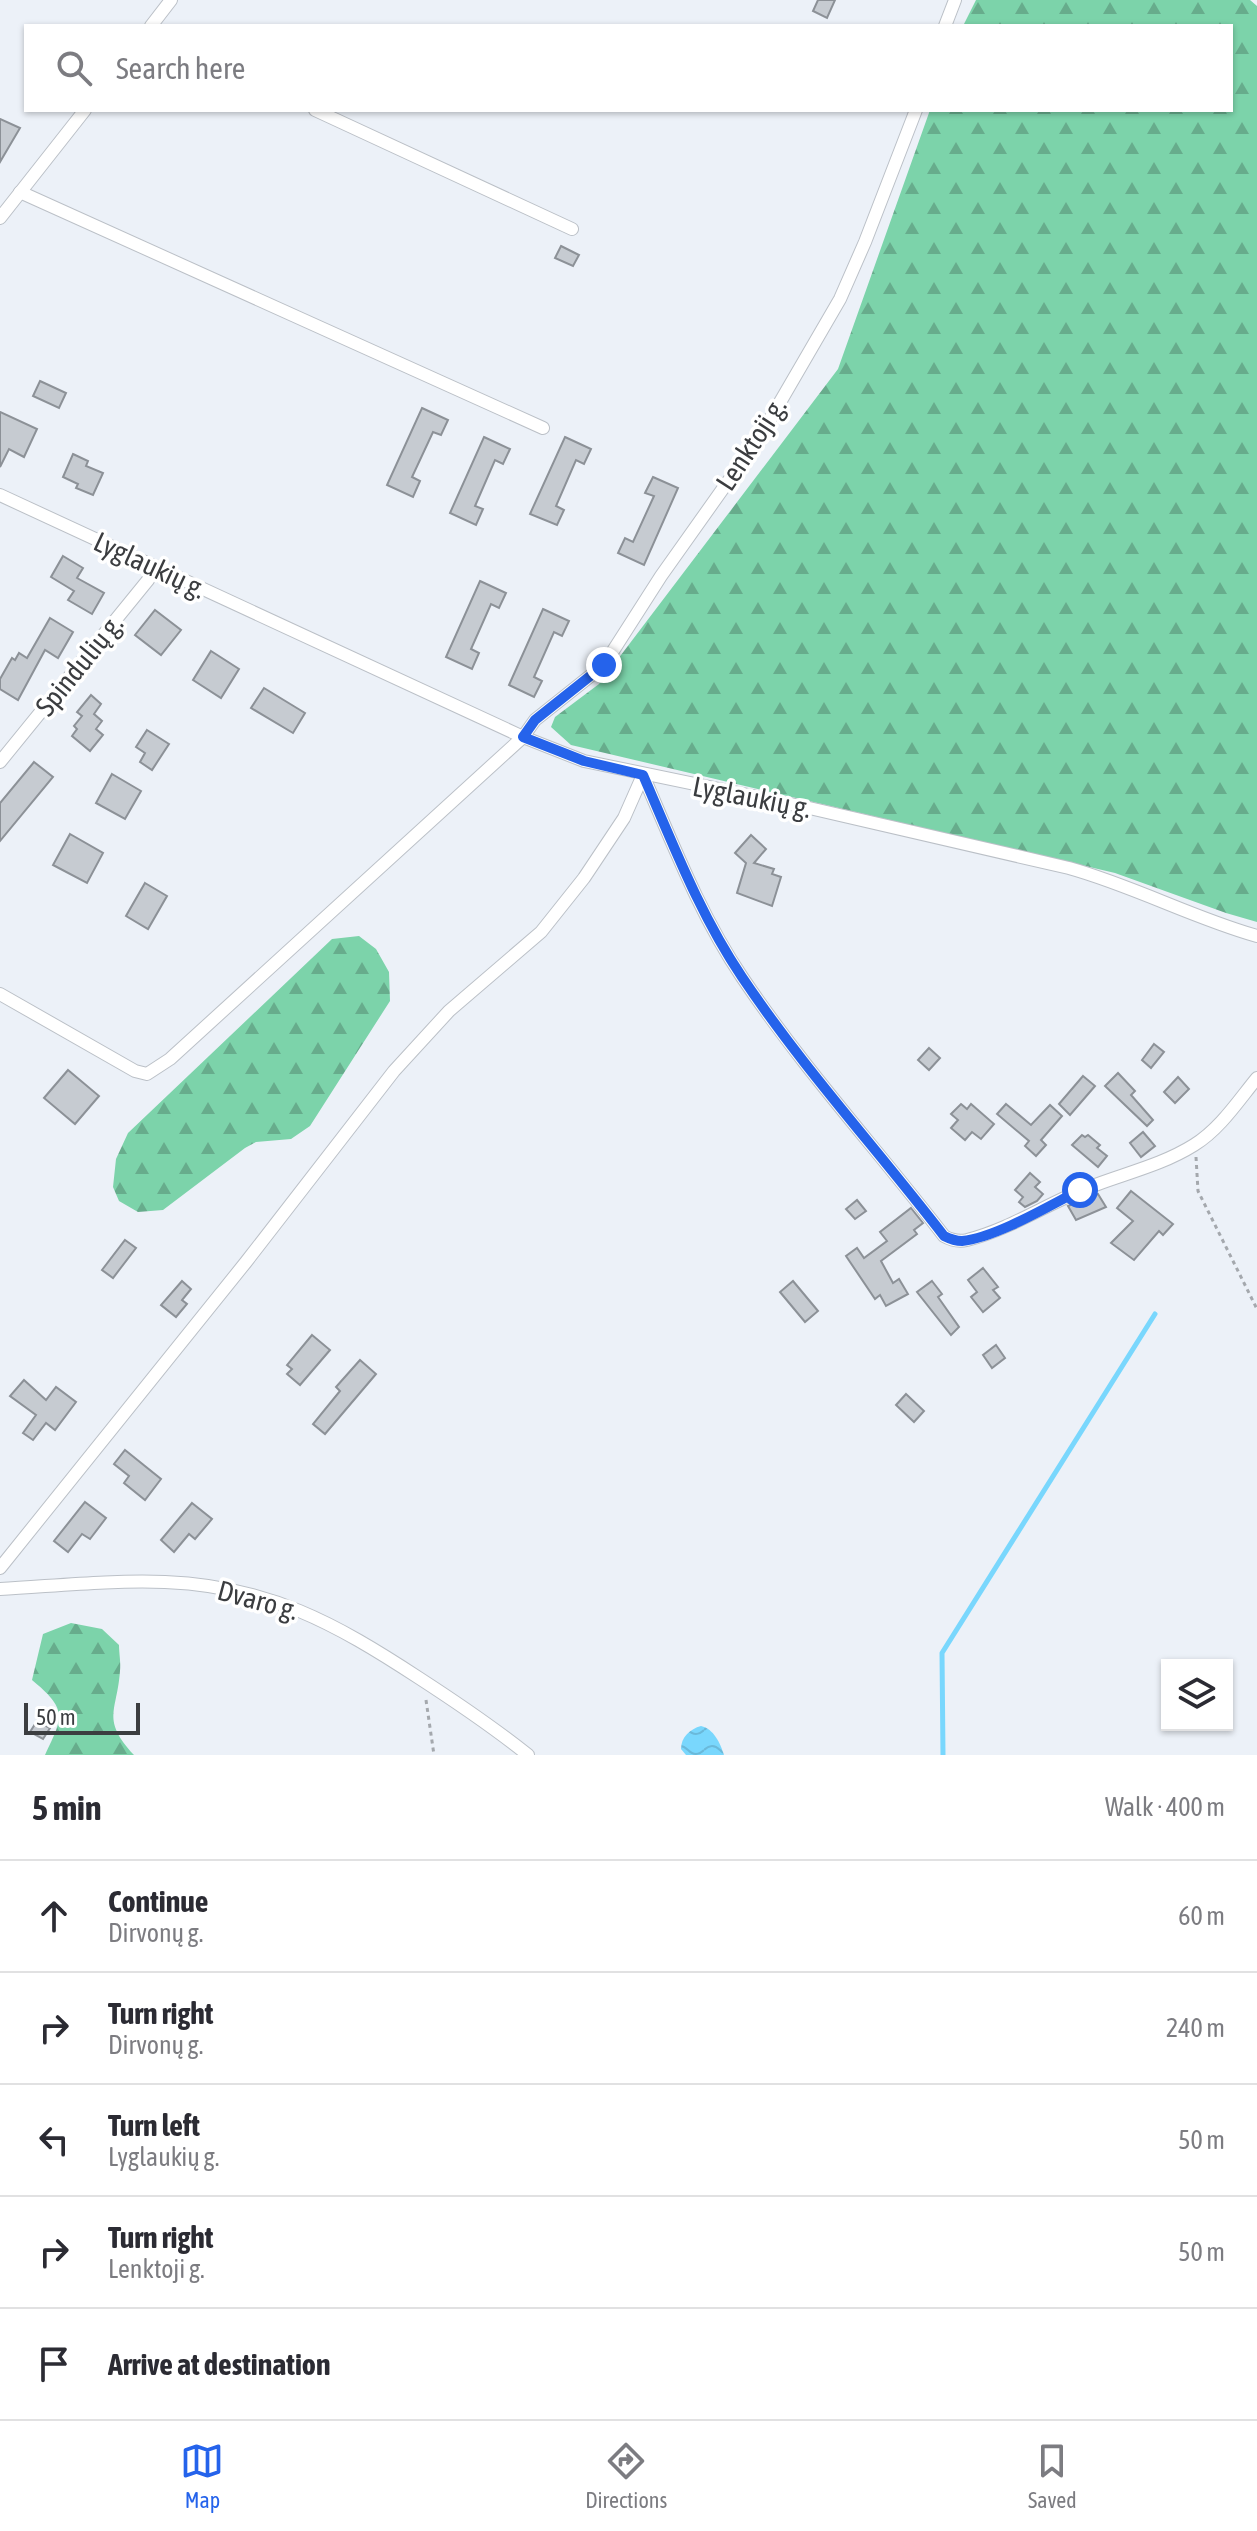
<!DOCTYPE html>
<meta charset="utf-8">
<style>
body{margin:0;font-family:"Asap Condensed",sans-serif;background:#f2f2f3;color:#2b2b33}
.controls{position:absolute;right:24px;bottom:24px;display:grid;overflow:hidden;border-radius:0px;box-shadow:0 2px 6px #0004}
.controls button{width:72px;height:72px;display:grid;place-items:center;padding:0;border:0;border-bottom:2px solid #e1e1e2;background:#fff;color:#2b2b33;font:40px sans-serif}
.scale{position:absolute;left:24px;bottom:20px;width:116px;box-sizing:border-box;padding-left:8px;border:4px solid #3b3d40;border-top:0;font-size:22px;line-height:28px;white-space:nowrap;color:#3b3d40;-webkit-text-stroke:6px #fff;paint-order:stroke}
.stop{position:absolute;width:24px;height:24px;margin:-18px;border:6px solid #2563eb;border-radius:50%;background:#fff}
.stop.end{background:#2563eb;border-color:#fff;box-shadow:0 2px 8px #0008}
.list{margin:0;padding:0;list-style:none}
h2{display:flex;justify-content:space-between;align-items:center;height:104px;margin:0;padding:0 32px;font-size:34px}
h2 small{font-size:26px;font-weight:400;color:#7c7c81}
.list li{display:grid;grid-template-columns:52px 1fr auto;gap:24px;align-items:center;box-sizing:border-box;height:112px;padding:0 32px;border-top:2px solid #e1e1e2}
.list b{display:block;font-size:30px;white-space:nowrap}
.list p{margin:0;font-size:26px;white-space:nowrap;color:#7c7c81}
.list em{font-size:26px;font-style:normal;color:#7c7c81}
.icon{flex:none;width:44px;height:44px;fill:none;stroke:currentColor;stroke-width:2;stroke-linecap:round;stroke-linejoin:round}
.map{position:relative;flex:none;width:1257px;height:1755px;overflow:hidden}
.search{position:absolute;background:#fff;box-shadow:0 2px 6px #0004;left:24px;right:24px;top:24px;height:88px;display:flex;align-items:center;gap:20px;box-sizing:border-box;padding:0 28px;border-radius:0px;color:#7c7c81;font-size:30px}
.sheet{height:664px;background:#fff}
nav{display:flex;justify-content:space-around;align-items:center;box-sizing:border-box;height:112px;border-top:2px solid #e1e1e2;background:#fff;font-size:22px;color:#7c7c81}
nav a{display:grid;justify-items:center;gap:4px}
nav .on{color:#2563eb}
.map>svg:first-child{display:block}
.forest{fill:url(#forest-firs)}
.water{fill:url(#water-waves)}
.lines{fill:none;stroke-linecap:round;stroke-linejoin:round}
.stream{stroke:#79d7fd;stroke-width:5}
.building{fill:#c6cbd1;stroke:#8c9197;stroke-width:2}
.minor-casing{stroke:#bbc0c7;stroke-width:14}
.path{stroke:#a4a8ad;stroke-width:3;stroke-dasharray:4 4;stroke-linecap:butt}
.minor{stroke:#fff;stroke-width:12}
.route{stroke:#2563eb;stroke-width:10}
.labels{text-anchor:middle;stroke-width:7;stroke-linejoin:round;paint-order:stroke}
.street-label{font-size:28px;fill:#3b3d40;stroke:#fff}
</style>
<div class="map">
<svg width="1257" height="1755" viewBox="0 0 1257 1755">
<defs>
<pattern id="forest-firs" width="22" height="20" patternUnits="userSpaceOnUse" patternTransform="scale(2)"><rect width="22" height="20" fill="#7cd3aa"/><path d="M5 1l3.5 6h-7zM16 11l3.5 6h-7z" fill="#67ac8c"/></pattern>
<pattern id="water-waves" width="16" height="10" patternUnits="userSpaceOnUse" patternTransform="scale(2)"><rect width="16" height="10" fill="#79d7fd"/><path d="M0 5q4-4 8 0t8 0" fill="none" stroke="#6ab9da"/></pattern>
</defs>
<rect width="100%" height="100%" fill="#ecf1f8"/>
<!-- forest -->
<g class="forest">
<polygon points="976,0 1250,0 1257,6 1257,922 1226,913 1115,873 571,745 551,727 555,717 599,684 838,369 930,110 1231,110 1231,26 963,26"/>
<polygon points="359,936 376,949 389,972 390,1001 310,1126 291,1139 256,1142 245,1148 163,1210 138,1212 119,1201 113,1187 116,1159 128,1133 332,939"/>
<path d="M71,1623l31,6 17,16c0,8 2,18 1,26 -3,41 -19,48 14,84h-89c19,-39 22,-46 -13,-75l11,-46z"/>
</g>
<!-- water -->
<path class="water" d="M701,1726c13,3 19,17 23,29h-38l-5,-6c0,-12 9,-20 20,-23z"/>
<g class="lines">
<!-- stream -->
<polyline class="stream" points="943,1755 942,1653 1155,1314"/>
</g>
<!-- building -->
<g class="building">
<polygon points="818,0 835,0 827,18 813,11"/>
<polygon points="0,119 20,128 0,162"/>
<polygon points="561,246 579,255 573,266 555,258"/>
<polygon points="40,381 66,393 59,408 33,396"/>
<polygon points="422,408 448,420 441,435 433,432 412,477 420,481 413,497 387,485"/>
<polygon points="0,412 37,429 24,457 9,449 0,467"/>
<polygon points="484,437 510,449 503,464 495,460 475,506 483,509 476,525 450,513"/>
<polygon points="565,437 591,449 584,464 576,460 556,506 564,510 557,525 530,514"/>
<polygon points="73,454 88,461 86,466 103,473 93,495 76,488 78,484 63,477"/>
<polygon points="653,477 678,488 644,565 618,553 625,538 633,542 654,496 645,493"/>
<polygon points="63,556 83,568 77,578 104,593 92,614 68,600 74,591 51,577"/>
<polygon points="480,581 506,593 499,608 491,604 471,649 479,653 472,669 446,657"/>
<polygon points="543,609 569,621 562,636 554,632 534,677 542,681 534,697 509,685"/>
<polygon points="155,610 181,630 161,655 135,635"/>
<polygon points="50,618 73,632 58,658 45,650 18,700 0,689 0,679 12,658 15,660 19,653 27,658"/>
<polygon points="211,651 239,669 221,698 193,680"/>
<polygon points="264,688 305,713 293,733 251,708"/>
<polygon points="91,695 101,704 94,714 102,721 96,729 103,735 90,751 72,736 77,729 74,726 82,716 77,712"/>
<polygon points="147,730 169,744 152,770 140,762 145,753 136,747"/>
<polygon points="34,762 53,777 0,841 0,803"/>
<polygon points="112,774 141,791 125,819 96,803"/>
<polygon points="70,834 103,853 87,883 53,865"/>
<polygon points="751,835 766,849 754,863 774,869 772,874 781,877 772,906 737,893 746,863 735,853"/>
<polygon points="145,883 167,896 148,929 126,916"/>
<polygon points="1154,1044 1164,1052 1151,1068 1142,1060"/>
<polygon points="929,1048 940,1058 929,1070 918,1060"/>
<polygon points="68,1070 99,1096 75,1124 44,1098"/>
<polygon points="1118,1073 1135,1091 1131,1095 1153,1120 1147,1126 1105,1086"/>
<polygon points="1083,1076 1095,1086 1070,1115 1059,1104"/>
<polygon points="1178,1077 1189,1089 1175,1103 1164,1092"/>
<polygon points="961,1104 967,1109 971,1104 994,1124 981,1139 972,1132 965,1140 951,1128 958,1120 951,1114"/>
<polygon points="1006,1104 1031,1125 1050,1105 1062,1116 1041,1140 1046,1145 1036,1156 1025,1146 1029,1141 997,1114"/>
<polygon points="1143,1132 1155,1146 1141,1157 1130,1143"/>
<polygon points="1082,1135 1085,1137 1088,1135 1100,1145 1097,1148 1107,1156 1098,1167 1072,1145"/>
<polygon points="1030,1173 1040,1182 1035,1187 1043,1194 1037,1201 1025,1207 1019,1202 1023,1197 1015,1190"/>
<polygon points="1131,1191 1173,1224 1163,1235 1159,1231 1134,1260 1111,1243 1133,1221 1117,1208"/>
<polygon points="1098,1194 1106,1207 1076,1220 1068,1206"/>
<polygon points="857,1200 866,1211 855,1219 846,1209"/>
<polygon points="911,1208 923,1223 914,1230 917,1234 881,1261 893,1283 899,1279 908,1294 886,1306 880,1295 875,1299 846,1256 857,1248 864,1258 887,1241 880,1232"/>
<polygon points="125,1240 136,1248 113,1278 102,1270"/>
<polygon points="983,1268 998,1287 993,1290 1000,1298 983,1312 971,1297 977,1292 968,1280"/>
<polygon points="182,1281 191,1289 182,1300 187,1304 176,1317 161,1305"/>
<polygon points="793,1281 818,1311 805,1322 780,1292"/>
<polygon points="932,1281 942,1294 938,1297 959,1327 951,1335 917,1292"/>
<polygon points="312,1335 330,1350 300,1385 287,1374 292,1369 287,1365"/>
<polygon points="996,1345 1005,1358 992,1368 983,1355"/>
<polygon points="360,1360 376,1374 325,1434 313,1424 340,1391 336,1387"/>
<polygon points="24,1380 46,1400 56,1387 76,1402 55,1430 46,1423 33,1440 23,1433 36,1415 10,1396"/>
<polygon points="906,1394 924,1411 914,1422 896,1405"/>
<polygon points="125,1450 161,1479 145,1500 124,1483 129,1476 114,1464"/>
<polygon points="85,1502 106,1518 90,1539 82,1534 68,1552 54,1541"/>
<polygon points="192,1503 212,1519 195,1539 189,1534 174,1552 161,1540"/>
<polygon points="37,1721 50,1728 43,1739 30,1732"/>
</g>
<g class="lines">
<defs>
<g id="minor">
<polyline points="151,26 171,0"/>
<polyline points="945,26 955,0"/>
<polyline points="315,110 572,229"/>
<polyline points="20,192 543,428"/>
<polyline points="0,218 85,110"/>
<path d="M0,495l523,242 61,24 221,46 264,61c65,18 124,50 188,68"/>
<polyline points="0,762 148,580 155,566"/>
<path d="M643,775c30,69 57,140 99,202 61,91 135,172 202,259 7,4 14,6 23,4 40,-10 75,-33 113,-49 37,-16 79,-24 114,-46 26,-16 44,-44 63,-67"/>
<polyline points="0,994 135,1071 147,1074 170,1059 523,737 535,720 604,665 661,576 761,435 840,299 865,242 916,110"/>
<polyline points="0,1568 246,1262 394,1071 449,1011 541,932 584,878 624,818 643,775"/>
<path d="M0,1589c55,-3 110,-9 165,-7 103,4 170,41 254,96 37,24 74,49 109,77"/>
</g>
</defs>
<!-- minor casing -->
<use href="#minor" class="minor-casing"/>
<!-- path -->
<g class="path">
<polyline points="1196,1157 1198,1191 1257,1309"/>
<polyline points="426,1700 434,1755"/>
</g>
<!-- minor -->
<use href="#minor" class="minor"/>
</g>
<g class="lines">
<!-- route -->
<path class="route" d="M604,665l-69,55 -12,17 61,24 59,14c30,69 57,140 99,202 61,91 135,172 202,259 6,3 11,5 18,5 33,-3 87,-35 118,-51"/>
</g>
<g class="labels">
<!-- street labels -->
<g class="street-label">
<text transform="translate(751 444) rotate(-57)" y="10">Lenktoji g.</text>
<text transform="translate(150 565) rotate(25)" y="10">Lyglaukių g.</text>
<text transform="translate(79 665) rotate(-51)" y="10">Spindulių g.</text>
<text transform="translate(752 797) rotate(11)" y="10">Lyglaukių g.</text>
<text transform="translate(258 1600) rotate(15)" y="10">Dvaro g.</text>
</g>
</g>
</svg>
<div class="controls">
<button><svg class="icon" aria-label="layers" viewBox="0 0 24 24"><path d="M12 4l9 5-9 5-9-5zM3 14l9 5 9-5"/></svg></button>
</div>
<div class="scale">50 m</div>
<div class="stop" style="left:1080px;top:1190px"></div>
<div class="stop end" style="left:604px;top:665px"></div>
<div class="search"><svg class="icon" aria-label="search" viewBox="0 0 24 24"><circle cx="10" cy="10" r="6"/><path d="M15 15l6 6"/></svg>Search here</div>
</div>
<section class="sheet">
<h2>5 min<small>Walk · 400 m</small></h2>
<ul class="list">
<li><svg class="icon" aria-label="ahead" viewBox="0 0 24 24"><path d="M12 20V5M6 11l6-6 6 6"/></svg><div><b>Continue</b><p>Dirvonų g.</p></div><em>60 m</em></li>
<li><svg class="icon" aria-label="right" viewBox="0 0 24 24"><path d="M7 20v-9h11M14 6l5 5-5 5"/></svg><div><b>Turn right</b><p>Dirvonų g.</p></div><em>240 m</em></li>
<li><svg class="icon" aria-label="left" viewBox="0 0 24 24"><path d="M17 20v-9H6M10 6l-5 5 5 5"/></svg><div><b>Turn left</b><p>Lyglaukių g.</p></div><em>50 m</em></li>
<li><svg class="icon" aria-label="right" viewBox="0 0 24 24"><path d="M7 20v-9h11M14 6l5 5-5 5"/></svg><div><b>Turn right</b><p>Lenktoji g.</p></div><em>50 m</em></li>
<li><svg class="icon" aria-label="arrive" viewBox="0 0 24 24"><path d="M6 21V4h12l-3 4 3 4H6"/></svg><div><b>Arrive at destination</b></div></li>
</ul>
</section>
<nav>
<a class="on"><svg class="icon" aria-label="map" viewBox="0 0 24 24"><path d="M3 6l6-2 6 2 6-2v14l-6 2-6-2-6 2zM9 4v14M15 6v14"/></svg>Map</a>
<a><svg class="icon" aria-label="directions" viewBox="0 0 24 24"><path d="M12 3l9 9-9 9-9-9zM9 14v-3h6M13 9l2 2-2 2"/></svg>Directions</a>
<a><svg class="icon" aria-label="saved" viewBox="0 0 24 24"><path d="M7 4h10v16l-5-4-5 4z"/></svg>Saved</a>
</nav>
